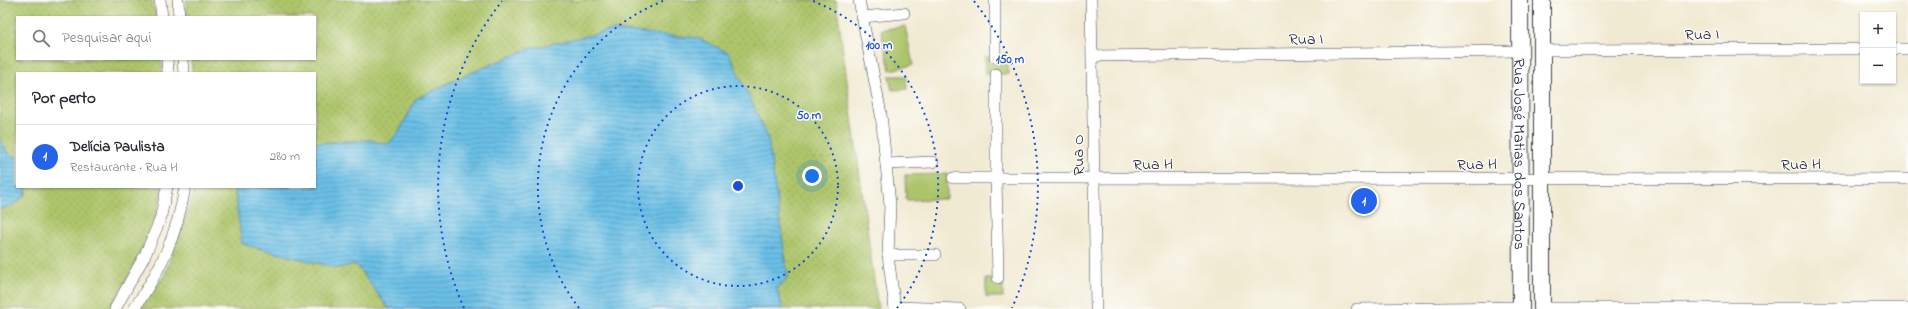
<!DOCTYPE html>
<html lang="pt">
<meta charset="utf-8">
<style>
body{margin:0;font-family:"Indie Flower",sans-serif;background:#f2f2f3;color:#2b2b33}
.controls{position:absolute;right:12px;top:12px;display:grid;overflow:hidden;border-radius:0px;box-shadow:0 1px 3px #0004}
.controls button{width:36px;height:36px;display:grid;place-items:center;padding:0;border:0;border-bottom:1px solid #e1e1e2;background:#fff;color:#2b2b33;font:20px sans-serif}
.you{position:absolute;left:812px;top:176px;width:14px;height:14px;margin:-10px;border:3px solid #fff;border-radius:50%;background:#1a73e8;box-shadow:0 0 0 6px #1a73e833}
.badge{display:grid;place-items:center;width:26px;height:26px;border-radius:50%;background:#2563eb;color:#fff;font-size:13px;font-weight:700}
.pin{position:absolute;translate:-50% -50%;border:2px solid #fff;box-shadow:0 1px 4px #0006}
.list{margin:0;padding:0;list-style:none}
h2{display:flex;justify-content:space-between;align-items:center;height:52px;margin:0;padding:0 16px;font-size:17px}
h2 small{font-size:13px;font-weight:400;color:#7c7c81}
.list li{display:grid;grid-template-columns:26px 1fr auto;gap:12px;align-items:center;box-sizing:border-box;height:64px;padding:0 16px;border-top:1px solid #e1e1e2}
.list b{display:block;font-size:15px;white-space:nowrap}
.list p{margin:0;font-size:13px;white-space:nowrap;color:#7c7c81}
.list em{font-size:13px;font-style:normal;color:#7c7c81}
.icon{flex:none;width:22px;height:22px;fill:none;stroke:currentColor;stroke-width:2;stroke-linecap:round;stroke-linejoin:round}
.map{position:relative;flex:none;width:1908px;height:309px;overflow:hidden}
.search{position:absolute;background:#fff;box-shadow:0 1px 3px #0004;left:16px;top:16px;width:300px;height:44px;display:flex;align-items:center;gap:10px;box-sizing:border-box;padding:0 14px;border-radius:0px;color:#7c7c81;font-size:15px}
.panel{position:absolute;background:#fff;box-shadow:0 1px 3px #0004;left:16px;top:72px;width:300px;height:116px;border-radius:0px}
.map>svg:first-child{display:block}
.grass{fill:url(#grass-dots);stroke:#687452}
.garden{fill:#adc56a;stroke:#687452}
.water{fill:url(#water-rules);stroke:#467191}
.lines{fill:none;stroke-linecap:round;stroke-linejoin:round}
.street-casing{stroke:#414052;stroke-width:12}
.secondary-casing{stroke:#414052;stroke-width:18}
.street{stroke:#fff;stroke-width:11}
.secondary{stroke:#fff;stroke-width:16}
.ring{fill:none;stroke:#1d4ed8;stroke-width:2;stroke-dasharray:2 4}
.labels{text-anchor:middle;stroke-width:3;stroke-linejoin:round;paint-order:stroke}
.street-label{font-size:16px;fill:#22223b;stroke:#fdfcf7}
.centre{fill:#1d4ed8;stroke:#fdfcf7;stroke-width:2}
.ring-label{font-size:12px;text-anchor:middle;font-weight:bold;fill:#1d4ed8;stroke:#fdfcf7;stroke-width:3;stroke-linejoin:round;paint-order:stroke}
</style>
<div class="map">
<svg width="1908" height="309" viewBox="0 0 1908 309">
<defs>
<pattern id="grass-dots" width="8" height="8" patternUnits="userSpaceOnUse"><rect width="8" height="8" fill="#adc56a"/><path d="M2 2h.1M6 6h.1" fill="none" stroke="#95a95d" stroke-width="1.8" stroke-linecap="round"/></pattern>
<pattern id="water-rules" width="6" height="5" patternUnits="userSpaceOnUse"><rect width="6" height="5" fill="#6ac0e7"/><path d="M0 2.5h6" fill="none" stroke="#579cbc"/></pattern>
</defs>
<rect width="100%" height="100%" fill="#fdfcf7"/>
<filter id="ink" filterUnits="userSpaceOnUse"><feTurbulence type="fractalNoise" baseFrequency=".025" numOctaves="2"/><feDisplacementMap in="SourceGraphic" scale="8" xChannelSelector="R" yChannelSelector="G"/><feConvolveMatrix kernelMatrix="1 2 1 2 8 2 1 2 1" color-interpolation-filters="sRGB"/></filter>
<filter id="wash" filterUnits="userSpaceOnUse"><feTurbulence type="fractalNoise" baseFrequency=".012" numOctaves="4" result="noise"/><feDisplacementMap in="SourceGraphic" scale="16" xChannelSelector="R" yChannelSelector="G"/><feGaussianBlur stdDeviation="0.9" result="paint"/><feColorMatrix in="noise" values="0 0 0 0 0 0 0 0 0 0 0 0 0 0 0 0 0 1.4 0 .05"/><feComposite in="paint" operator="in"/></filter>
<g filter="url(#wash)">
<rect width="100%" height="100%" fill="#f1ead3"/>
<!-- grass -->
<g class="grass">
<polygon points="0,0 152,0 156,17 17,17 17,59 161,59 163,73 17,73 17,158 8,153 0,139"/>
<polygon points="186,0 836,0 878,309 783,309 777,289 528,49 457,79 416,99 399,132 388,145 369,140 315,143 315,73 192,73 191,59 315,59 315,17 187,17"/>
<polygon points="27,187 162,187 153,230 110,309 0,309 0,210 26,195"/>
<polygon points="194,187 234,187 243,244 337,268 356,264 389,309 140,309 164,276 194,193"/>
</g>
<!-- garden -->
<g class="garden">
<polygon points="905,26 913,65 890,70 881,30"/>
<rect x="985" y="57" width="23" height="17"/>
<polygon points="889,76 906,76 907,89 892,90"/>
<polygon points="947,174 947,199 906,200 905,175"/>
<polygon points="1003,278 1003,297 986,297 986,279"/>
</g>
<!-- water -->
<g class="water">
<polygon points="613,30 698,38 729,53 768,138 788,277 777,289 783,309 389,309 356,264 337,268 242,244 234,187 315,187 315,143 369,140 388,144 399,132 416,99 457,79 528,49"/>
<path d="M0,139l8,14 9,5v29h10c-2,15 -14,17 -27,23z"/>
</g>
</g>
<g filter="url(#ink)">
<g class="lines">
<defs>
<g id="street">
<polyline points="160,0 162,17"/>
<polyline points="178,0 179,17"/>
<polyline points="859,0 881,114 890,205 888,255 895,309"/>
<polyline points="1091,0 1096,309"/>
<polyline points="863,17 904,13"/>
<polyline points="1893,49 1908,49"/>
<polyline points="1542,50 1863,49"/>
<polyline points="1093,56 1520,51"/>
<polyline points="995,57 995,0"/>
<polyline points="167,59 168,73"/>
<polyline points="183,59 184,73"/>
<polyline points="996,74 996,178 998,278"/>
<polyline points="886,164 933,162"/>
<polyline points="953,178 1908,179"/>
<polyline points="888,255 935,255"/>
<polyline points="895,307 960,309"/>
<polyline points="1542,308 1908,308"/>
<polyline points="115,309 145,255 160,220 167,187"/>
<path d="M134,309c27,-40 43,-74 51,-122"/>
<polyline points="1357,309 1521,307"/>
</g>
<g id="secondary">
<path id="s1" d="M1520,0l1,309"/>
<polyline points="1542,0 1542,309"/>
</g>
</defs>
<!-- street casing -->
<use href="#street" class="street-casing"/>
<!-- secondary casing -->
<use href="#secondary" class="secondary-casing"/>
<!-- street -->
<use href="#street" class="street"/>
<!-- secondary -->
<use href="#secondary" class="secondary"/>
</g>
</g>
<!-- distance rings -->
<g class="ring">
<circle cx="738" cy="186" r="100"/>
<path d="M579 308A200 200 0 0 1 663 1M813 1A200 200 0 0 1 897 308"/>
<path d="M464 308A300 300 0 0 1 502 1M974 1A300 300 0 0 1 1012 308"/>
</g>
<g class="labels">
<!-- street labels -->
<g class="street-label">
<text x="1702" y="39">Rua I</text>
<text transform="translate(1306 38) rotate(-1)" y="6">Rua I</text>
<text transform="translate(1077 155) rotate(-90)" y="6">Rua O</text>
<text dy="6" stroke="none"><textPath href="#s1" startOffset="154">Rua José Matias dos Santos</textPath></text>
<text x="1153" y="169">Rua H</text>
<text x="1477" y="169">Rua H</text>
<text x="1801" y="169">Rua H</text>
</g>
</g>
<circle cx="738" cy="186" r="6" class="centre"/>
<g class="ring-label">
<text x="879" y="49">100 m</text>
<text x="1010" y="63">150 m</text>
<text x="809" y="119">50 m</text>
</g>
</svg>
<div class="controls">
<button>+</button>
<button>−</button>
</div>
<div class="you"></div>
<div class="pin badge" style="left:1364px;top:201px">1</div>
<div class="search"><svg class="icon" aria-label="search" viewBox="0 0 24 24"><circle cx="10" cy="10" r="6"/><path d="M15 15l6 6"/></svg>Pesquisar aqui</div>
<section class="panel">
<h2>Por perto<small></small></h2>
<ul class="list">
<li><span class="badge">1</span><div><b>Delícia Paulista</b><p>Restaurante · Rua H</p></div><em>280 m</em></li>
</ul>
</section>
</div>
